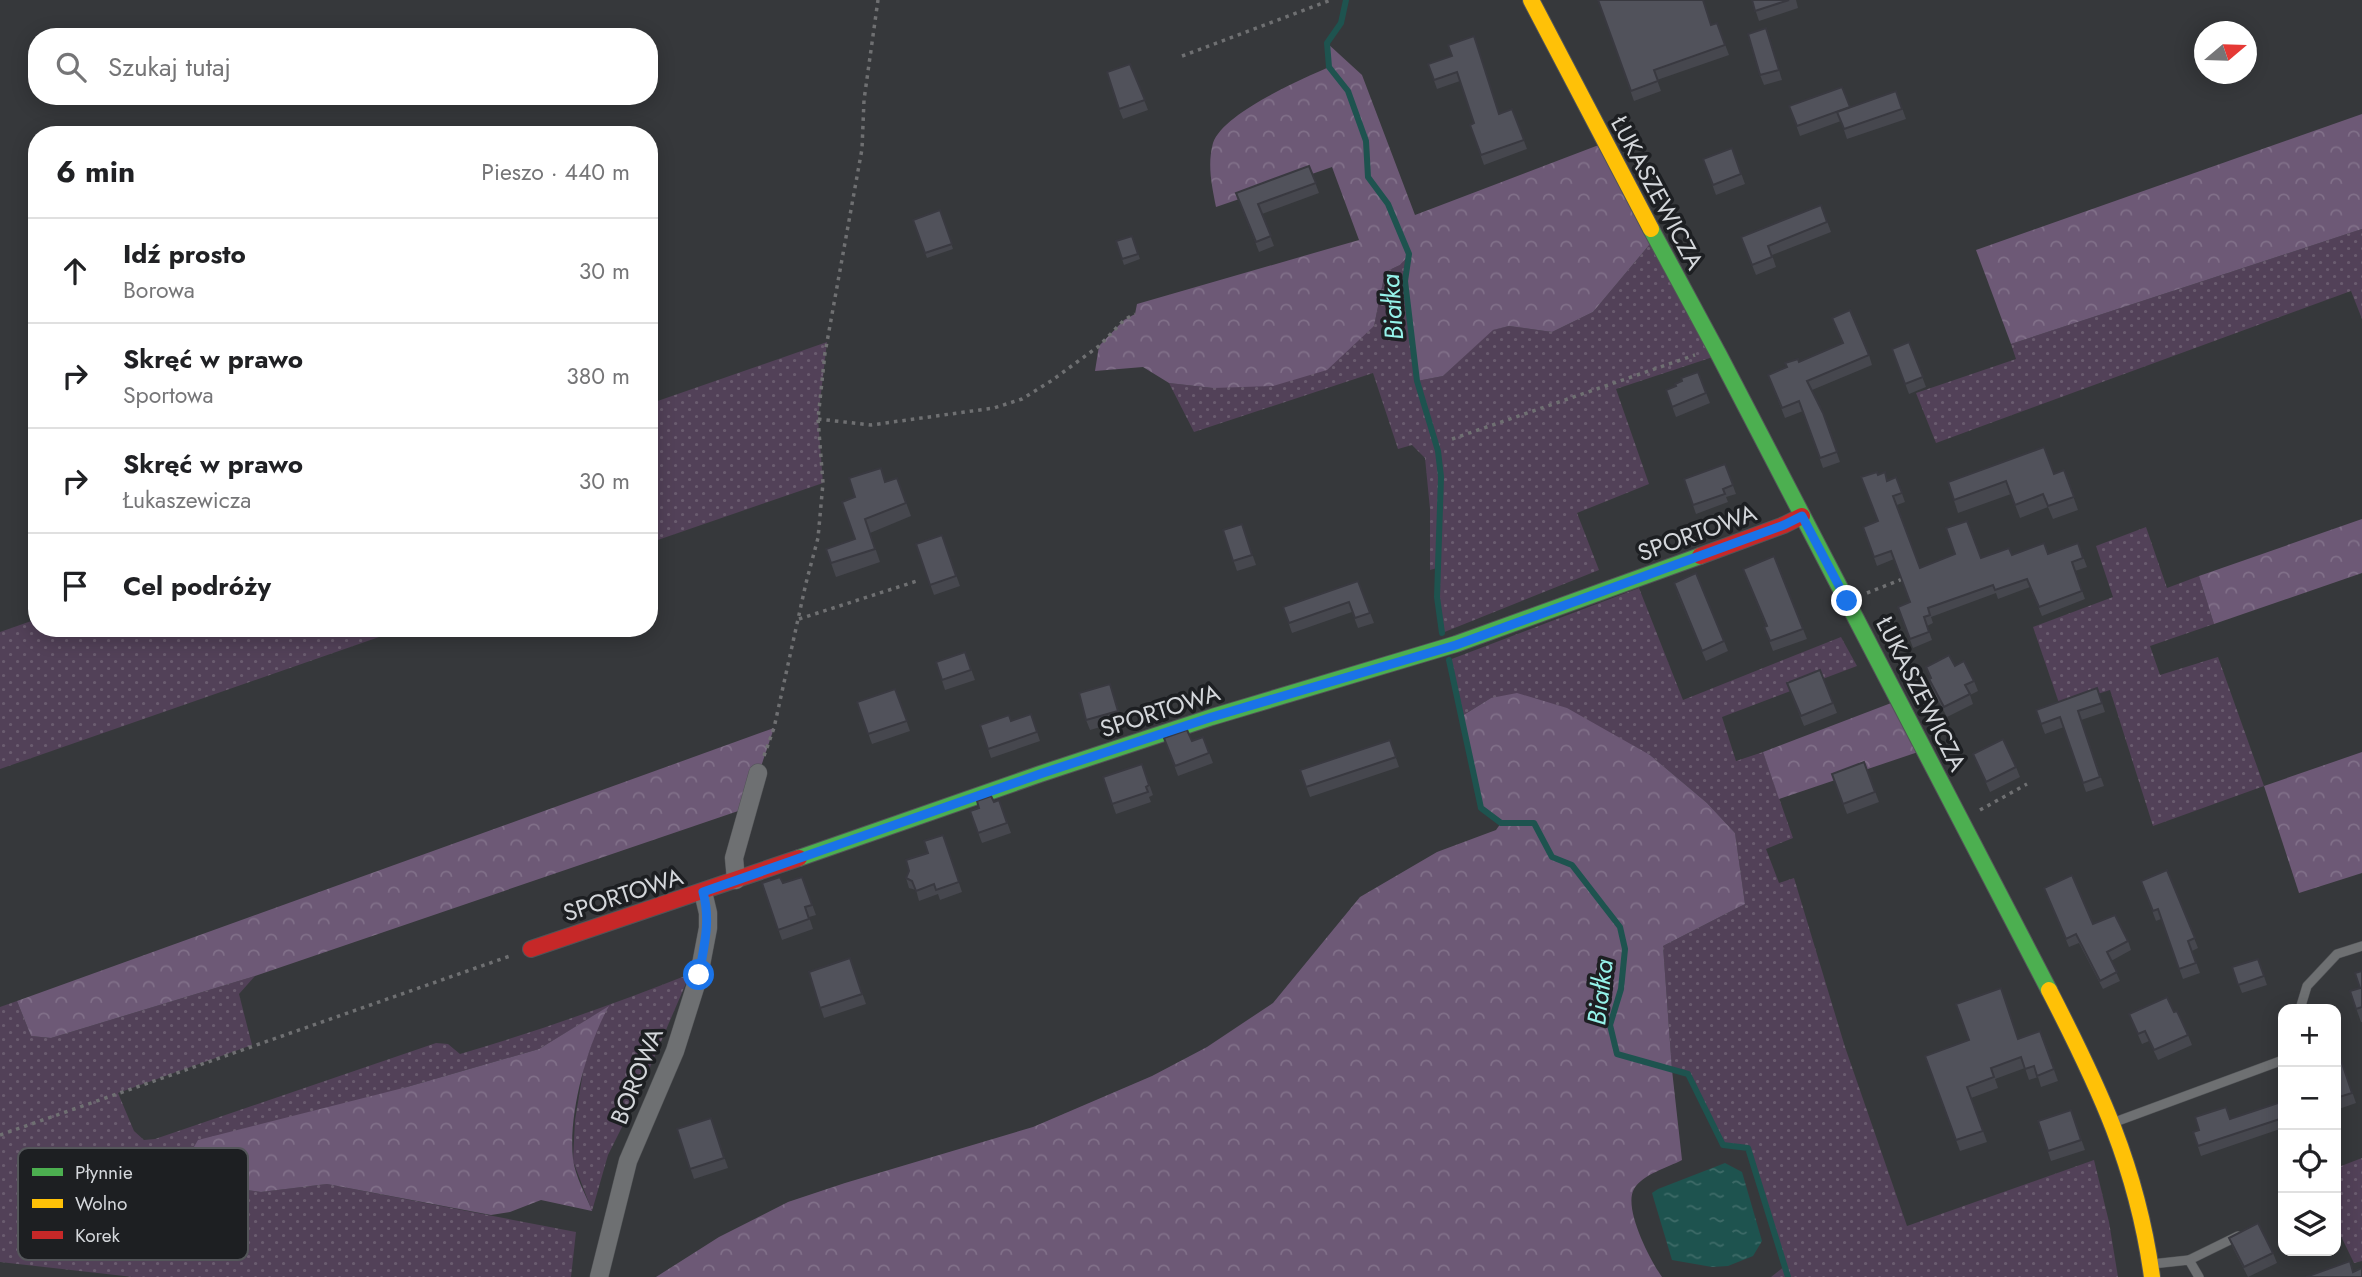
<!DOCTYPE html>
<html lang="pl">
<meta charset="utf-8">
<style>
body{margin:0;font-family:Jost,sans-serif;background:#f2f2f2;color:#202124}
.controls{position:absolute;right:21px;bottom:21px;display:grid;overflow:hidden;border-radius:14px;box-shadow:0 4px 18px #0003}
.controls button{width:63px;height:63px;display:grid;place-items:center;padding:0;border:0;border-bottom:2px solid #e0e0e0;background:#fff;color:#202124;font:35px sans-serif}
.compass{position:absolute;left:2194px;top:21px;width:63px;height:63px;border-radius:50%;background:#fff;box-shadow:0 4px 18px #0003;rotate:71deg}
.stop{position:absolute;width:21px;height:21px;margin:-16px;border:5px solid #1a73e8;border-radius:50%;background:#fff}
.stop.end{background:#1a73e8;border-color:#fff;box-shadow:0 2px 7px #0008}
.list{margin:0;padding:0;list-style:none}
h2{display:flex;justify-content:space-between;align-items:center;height:91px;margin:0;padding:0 28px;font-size:30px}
h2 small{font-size:23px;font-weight:400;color:#757577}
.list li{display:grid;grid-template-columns:46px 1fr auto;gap:21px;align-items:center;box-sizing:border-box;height:105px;padding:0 28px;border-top:2px solid #e0e0e0}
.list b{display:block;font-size:26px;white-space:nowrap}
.list p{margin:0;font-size:23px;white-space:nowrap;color:#757577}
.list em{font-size:23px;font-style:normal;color:#757577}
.icon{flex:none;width:38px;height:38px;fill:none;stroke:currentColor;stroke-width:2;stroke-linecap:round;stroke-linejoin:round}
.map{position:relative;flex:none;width:2362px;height:1277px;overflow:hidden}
.search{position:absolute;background:#fff;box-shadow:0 4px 18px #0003;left:28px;top:28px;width:630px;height:77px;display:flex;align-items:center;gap:18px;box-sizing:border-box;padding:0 24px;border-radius:28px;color:#757577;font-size:26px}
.panel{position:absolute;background:#fff;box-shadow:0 4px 18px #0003;left:28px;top:126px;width:630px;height:511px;border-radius:28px}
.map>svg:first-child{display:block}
.grass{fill:url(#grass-dots)}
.forest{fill:url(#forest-crowns)}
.water{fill:url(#water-ripples)}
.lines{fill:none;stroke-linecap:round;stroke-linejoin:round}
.stream{stroke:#1e534f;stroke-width:6}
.lane-casing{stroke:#525457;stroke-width:10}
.street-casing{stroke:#525457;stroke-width:19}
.fast-casing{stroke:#525457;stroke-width:18}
.slow-casing{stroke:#525457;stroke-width:18}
.jam-casing{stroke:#525457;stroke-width:18}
.path{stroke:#6f7072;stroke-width:3.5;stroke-dasharray:3.5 5;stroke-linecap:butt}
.lane{stroke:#6e7072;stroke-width:9}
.street{stroke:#6e7072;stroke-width:18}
.fast{stroke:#4caf50;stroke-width:16}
.slow{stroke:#ffc107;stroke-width:16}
.jam{stroke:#c62828;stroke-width:16}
.wall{fill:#46474e}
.building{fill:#51525b;stroke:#393940;stroke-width:2}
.route{stroke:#1a73e8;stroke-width:9}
.labels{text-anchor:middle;stroke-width:7;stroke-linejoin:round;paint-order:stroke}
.street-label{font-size:24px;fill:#d4d7db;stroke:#1d1f22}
.water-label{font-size:26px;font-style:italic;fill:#95f2e9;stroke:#1d1f22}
.key{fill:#1d1f22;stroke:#54565a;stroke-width:2}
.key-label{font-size:19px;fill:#d4d7db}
</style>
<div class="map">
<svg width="2362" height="1277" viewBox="0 0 2362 1277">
<defs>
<pattern id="grass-dots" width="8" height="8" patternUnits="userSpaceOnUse" patternTransform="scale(1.75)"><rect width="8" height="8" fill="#524158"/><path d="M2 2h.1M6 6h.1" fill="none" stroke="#6a5c6f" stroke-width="1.8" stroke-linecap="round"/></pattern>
<pattern id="forest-crowns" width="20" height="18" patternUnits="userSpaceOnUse" patternTransform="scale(1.75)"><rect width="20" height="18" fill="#6d5976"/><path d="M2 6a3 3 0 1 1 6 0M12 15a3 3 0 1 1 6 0" fill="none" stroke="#817089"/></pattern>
<pattern id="water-ripples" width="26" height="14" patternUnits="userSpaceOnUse" patternTransform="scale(1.75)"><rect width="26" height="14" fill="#1e534f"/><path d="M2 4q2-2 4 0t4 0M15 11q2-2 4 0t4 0" fill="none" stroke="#3e6b68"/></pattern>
</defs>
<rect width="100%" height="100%" fill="#36383b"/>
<!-- grass -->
<g class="grass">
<polygon points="2362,229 2362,319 2351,291 1936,443 1916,393 2016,359 2011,344"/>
<polygon points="1655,238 1719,355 1616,389 1649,484 1577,513 1599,570 1442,633 1437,597 1437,568 1430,570 1430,509 1425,458 1412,445 1398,449 1373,373 1194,432 1169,383 1213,388 1374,326 1385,272 1400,265 1409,254 1417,381 1443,376 1492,330 1509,326 1552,332 1593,312"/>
<polygon points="827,342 818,419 823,483 649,543 649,404"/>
<polygon points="2146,527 2167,588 2199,576 2214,624 2150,646 2160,675 2218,657 2264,786 2153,826 2110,690 2060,706 2033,627 2113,597 2096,546"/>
<polygon points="1639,588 1683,700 1841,637 1857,666 1722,717 1736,761 1763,752 1793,838 1766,849 1779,883 1794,878 1845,1047 1907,1226 2094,1160 2109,1222 2118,1277 1771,1277 1785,1266 1748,1148 1723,1145 1688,1074 1672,1070 1663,946 1745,904 1735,833 1707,803 1650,755 1491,698 1462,716 1449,660"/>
<polygon points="37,619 37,628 405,628 0,769 0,632"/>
<path d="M690,974l-52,121 -30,60 -16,56 -19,-50 2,-41 9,-54 13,-38 11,-21 -69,42 -132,38 -223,77 27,21 50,7 66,-8 249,48 -5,45h-438l-133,-15v-255l17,-6 14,35 20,2 204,-62 -16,18 13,51 -134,48 16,38 10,9 11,-1 281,-96 12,1 12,10c78,-23 154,-50 230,-80z"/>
<polygon points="2362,1158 2362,1261 2354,1263 2336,1226 2336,1168"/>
</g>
<!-- forest -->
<g class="forest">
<path d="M1327,43l35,32 53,140 189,-72 51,95 -62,74 -41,20 -43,-6 -16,4 -50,46 -26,5 -12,-100 3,-25 -8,9 -15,7 -11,54 -47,44 -54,16 -60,2 -44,-5 -26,-16 -48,4 4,-25 25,-26 11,-6 2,-10 222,-64 -27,-73 -116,40c-4,-21 -9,-42 -3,-64 10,-30 87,-63 116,-76z"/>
<polygon points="2362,114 2362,229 2011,344 1976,250"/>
<polygon points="2362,519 2362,573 2214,624 2199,576"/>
<path d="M1517,693l50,15 83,47 57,48 28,30 10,71 -82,42 9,124 10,90c-15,8 -39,14 -48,29 -11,19 16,71 28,88h-1006l63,-40 69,-35 57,-19 188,-56 119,-51 55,-29 66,-44 87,-106 77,-45 59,-22 5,-7 -20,-15 -19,-92 29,-18z"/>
<polygon points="1899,700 1924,750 1779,799 1763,752"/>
<polygon points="774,728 747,808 255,976 51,1038 31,1036 17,1001"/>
<polygon points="2362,752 2362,873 2299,893 2264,786"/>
<path d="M609,1006c-22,39 -41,108 -36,153 2,17 13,36 19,52l-51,-11 -31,12 -19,3 -164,-31 -66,8 -50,-7 -27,-21 14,-24 209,-53 132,-38z"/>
</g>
<!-- water -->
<polygon class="water" points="1725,1163 1742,1172 1762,1241 1753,1256 1728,1266 1712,1267 1672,1260 1652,1193 1658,1189"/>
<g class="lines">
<!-- stream -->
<g class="stream">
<polyline points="1346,0 1341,23 1327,43 1329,67 1348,91 1366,141 1368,177 1388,204 1409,254 1405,281 1417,381 1438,451 1441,477 1437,597 1442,633"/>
<polyline points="1449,660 1481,808 1501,823 1534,823 1552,857 1572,865 1620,927 1625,949 1621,989 1610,1025 1617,1054 1688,1074 1723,1145 1748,1148 1788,1277"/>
</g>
<defs>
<g id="lane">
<polyline points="2300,1009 2307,986 2337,954 2362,946"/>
<polyline points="2115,1122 2283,1060"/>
<polyline points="2189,1260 2238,1236"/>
<polyline points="2152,1264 2189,1260 2199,1277"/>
</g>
<g id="street">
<polyline points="736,880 734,858 758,773"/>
<polyline points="599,1277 628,1161 675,1051 699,975 708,928 708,913 703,892"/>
</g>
<g id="fast">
<polyline points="1651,229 1719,355 2049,990"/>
<polyline points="799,858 1040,774 1212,717 1456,644 1700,556"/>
</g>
<g id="slow">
<polyline points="1531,0 1651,229"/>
<path d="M2049,990c50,97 88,177 103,287"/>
</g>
<g id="jam">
<polyline points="1700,556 1784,525 1802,516"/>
<polyline points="531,949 799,858"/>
</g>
</defs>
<!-- lane casing -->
<use href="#lane" class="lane-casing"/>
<!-- street casing -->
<use href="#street" class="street-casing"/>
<!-- fast casing -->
<use href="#fast" class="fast-casing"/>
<!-- slow casing -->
<use href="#slow" class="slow-casing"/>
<!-- jam casing -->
<use href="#jam" class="jam-casing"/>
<!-- path -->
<g class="path">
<polyline points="1182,56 1331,0"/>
<polyline points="818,419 871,425 994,408 1022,399 1051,381 1099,346 1124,320 1135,314"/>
<polyline points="1452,439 1695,355"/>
<polyline points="1867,593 1905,578"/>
<polyline points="799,619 917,581"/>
<polyline points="764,756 774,728 806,583 818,538 823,483 818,419 825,353 862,149 864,100 878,0"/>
<polyline points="1980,810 2027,784"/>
<polyline points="0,1135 510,956"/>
</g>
<!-- lane -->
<use href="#lane" class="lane"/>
<!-- street -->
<use href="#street" class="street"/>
<!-- fast -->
<use href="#fast" class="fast"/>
<!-- slow -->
<use href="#slow" class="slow"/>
<!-- jam -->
<use href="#jam" class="jam"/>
</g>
<!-- wall -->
<g class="wall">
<polygon points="1598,0 1711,25 1717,23 1729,55 1657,80 1661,91 1634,101"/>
<polygon points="1752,0 1796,0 1798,8 1759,21"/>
<polygon points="1766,28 1782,80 1764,85 1760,75"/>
<polygon points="1452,56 1500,114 1512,109 1527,149 1484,165 1470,125 1474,123 1460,81 1437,89 1428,64"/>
<polygon points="1130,64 1148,110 1123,119 1119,109"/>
<polygon points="1896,91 1906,119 1847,139 1841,121 1800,136 1789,106 1850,107"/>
<polygon points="1732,148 1745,184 1716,195 1703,159"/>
<polygon points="1309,166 1319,193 1262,214 1274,246 1259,252 1236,193"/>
<polygon points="1821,205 1831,232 1772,255 1776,267 1756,275 1741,237"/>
<polygon points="940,210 953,249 927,258 913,220"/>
<polygon points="1132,236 1140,259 1124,265 1116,241"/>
<polygon points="1909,342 1926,387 1909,394 1892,349"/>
<polygon points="1869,355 1872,365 1812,390 1823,413 1840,462 1823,468 1803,411 1785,418 1768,375 1799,362"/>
<polygon points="1698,372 1710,403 1676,417 1666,390 1676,387"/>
<polygon points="1725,464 1736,494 1726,497 1728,502 1696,514 1684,479"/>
<polygon points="2064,470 2078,510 2053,519 2048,507 2020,518 2011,494 1958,513 1948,482 2054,474"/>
<polygon points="1878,475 1887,481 1896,477 1905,502 1897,505 1920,568 1981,558 2012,555 2048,554 2078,543 2087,567 2075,571 2085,599 2042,616 2030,587 1998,599 1996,593 1931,617 1933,623 1927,626 1932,640 1913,648 1898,607 1910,602 1894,559 1877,566 1863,527 1878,521"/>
<polygon points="897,478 911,516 870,533 880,562 836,577 826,549 855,539 855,497 886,482"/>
<polygon points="1242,524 1256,565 1237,571 1223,530"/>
<polygon points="942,535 960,586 934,595 916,544"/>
<polygon points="1743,569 1803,629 1807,639 1773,651 1764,627 1766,626"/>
<polygon points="1358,581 1374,623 1358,628 1352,612 1292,633 1283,607"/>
<polygon points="1677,593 1724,641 1728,651 1706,661"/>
<polygon points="965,652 975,680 945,690 936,662"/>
<polygon points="1955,666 1974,681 1978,691 1970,695 1973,704 1947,717 1932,689 1929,679 1930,678 1926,667"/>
<polygon points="1820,670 1837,713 1804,726 1787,683"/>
<polygon points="1110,684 1122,721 1090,730 1086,720"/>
<polygon points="2097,688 2105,712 2081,720 2104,786 2086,792 2064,727 2045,734 2036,710"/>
<polygon points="895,689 910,731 872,744 857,702"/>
<polygon points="1031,714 1040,741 991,758 980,725 1011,721"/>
<polygon points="1203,737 1213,763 1178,776 1164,738 1192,741"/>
<polygon points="1390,740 1399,767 1310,797 1300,770"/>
<polygon points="1973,754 2016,767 2020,777 1990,792"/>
<polygon points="1864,762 1879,802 1847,814 1832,774"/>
<polygon points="1142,764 1153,795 1149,797 1151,802 1116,814 1103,777"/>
<polygon points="999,800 1011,833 982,843 970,811"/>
<polygon points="943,835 962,892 940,900 938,894 919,901 916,890 909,888 906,878"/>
<polygon points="2167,870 2198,948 2192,951 2200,973 2183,979 2161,919 2156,921 2141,881"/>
<polygon points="802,877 816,915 809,917 813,929 782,940 762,883 783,883"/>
<polygon points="2044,888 2093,924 2128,941 2131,950 2111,961 2120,981 2103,989 2079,943 2069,947"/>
<polygon points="850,958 866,1004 824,1018 809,972"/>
<polygon points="2258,959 2267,985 2242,993 2232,967"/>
<polygon points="2362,971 2362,1022 2361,1022 2350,991 2360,988"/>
<polygon points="2174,1012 2188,1035 2192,1045 2158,1060 2149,1041 2142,1044 2129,1014"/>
<polygon points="2040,1031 2058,1081 2041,1087 2038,1077 2029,1080 2025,1068 1995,1079 1998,1088 1971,1098 1987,1142 1960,1151 1925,1056 2019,1039"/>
<polygon points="2339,1054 2356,1103 2336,1110 2336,1056"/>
<polygon points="2283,1107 2283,1128 2201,1156 2193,1132 2231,1119"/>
<polygon points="2071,1110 2085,1150 2051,1161 2038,1121"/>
<polygon points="711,1118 728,1168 694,1179 677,1129"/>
<polygon points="2229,1238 2273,1253 2277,1263 2248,1277 2233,1248"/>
</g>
<!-- building -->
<g class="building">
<polygon points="1598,0 1703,0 1711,25 1717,23 1725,45 1654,70 1658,81 1631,91"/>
<polygon points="1752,0 1789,0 1755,11"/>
<polygon points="1766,28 1779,70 1760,75 1748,34"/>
<polygon points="1474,36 1499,114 1512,109 1524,140 1481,155 1470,125 1474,123 1457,72 1434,80 1428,64 1452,56 1448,45"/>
<polygon points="1130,64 1145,100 1119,109 1107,72"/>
<polygon points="1842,87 1850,107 1797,126 1789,106"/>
<polygon points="1896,91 1902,109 1844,129 1837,112"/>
<polygon points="1732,148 1741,174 1713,185 1703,159"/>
<polygon points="1309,166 1316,183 1258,204 1271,236 1256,242 1236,193"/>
<polygon points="1821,205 1827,222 1768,246 1772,257 1752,265 1741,237"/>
<polygon points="940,210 952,244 925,253 913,220"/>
<polygon points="1132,236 1138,254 1122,259 1116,241"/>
<polygon points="1850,310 1869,355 1807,381 1823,413 1837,452 1820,458 1799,401 1782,408 1768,375 1787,367 1785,363 1798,359 1799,362 1843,343 1832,318"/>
<polygon points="1909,342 1923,377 1905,384 1892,349"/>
<polygon points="1698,372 1706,393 1672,407 1666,390 1676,386 1675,384 1682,381 1681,378"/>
<polygon points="2044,447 2054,474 2064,470 2074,497 2048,506 2043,494 2015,505 2006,481 1954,500 1948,482"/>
<polygon points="1725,464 1733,485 1723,489 1725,494 1693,505 1684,479"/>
<polygon points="881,468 885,482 897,478 906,503 865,519 875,549 831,563 826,549 855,539 842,502 855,497 849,478"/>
<polygon points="1877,472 1878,475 1885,472 1887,481 1896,477 1902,493 1893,496 1920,568 1955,554 1946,528 1967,521 1981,558 2009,548 2012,555 2044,543 2048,554 2078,543 2083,558 2072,562 2082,591 2039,607 2027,579 1995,590 1993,585 1928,608 1930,615 1924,617 1929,632 1910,639 1898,607 1910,602 1891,551 1874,557 1863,527 1878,521 1861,477"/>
<polygon points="1242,524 1252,555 1233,561 1223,530"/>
<polygon points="942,535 956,576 930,585 916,544"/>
<polygon points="1774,556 1803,629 1770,641 1764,627 1767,626 1743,569"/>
<polygon points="1696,573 1724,641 1702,651 1674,583"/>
<polygon points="1358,581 1370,613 1355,618 1349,602 1289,623 1283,607"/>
<polygon points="965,652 971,670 942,680 936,662"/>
<polygon points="1949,655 1955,666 1964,661 1974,681 1965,685 1970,694 1944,707 1929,679 1931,678 1926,667"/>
<polygon points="1820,670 1833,703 1801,716 1787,683"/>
<polygon points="1110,684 1118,711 1086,720 1079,693"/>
<polygon points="2097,688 2102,703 2078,711 2100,777 2083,783 2060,717 2041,724 2036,710"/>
<polygon points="895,689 907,721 868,734 857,702"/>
<polygon points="1031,714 1037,732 988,749 980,725 1009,715 1011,721"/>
<polygon points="1187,730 1192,741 1203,737 1209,753 1175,766 1164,738"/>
<polygon points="2003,739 2016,767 1986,782 1973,754"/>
<polygon points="1390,740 1396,757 1306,787 1300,770"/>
<polygon points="1864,762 1875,792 1843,804 1832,774"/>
<polygon points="1142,764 1149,785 1146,787 1148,792 1112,804 1103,777"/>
<polygon points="991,796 994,802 999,800 1007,823 978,833 970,811 979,808 977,801"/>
<polygon points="943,835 959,882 936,890 934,884 916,891 912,881 906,878 909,871 906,860 928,853 924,841"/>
<polygon points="2167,870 2195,938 2188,941 2196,963 2179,969 2158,909 2153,911 2141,881"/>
<polygon points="2072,875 2093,924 2115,915 2128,941 2107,952 2117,972 2100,981 2076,934 2066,939 2044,888"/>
<polygon points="780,877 783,883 802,877 812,905 805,907 809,919 778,930 762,883"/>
<polygon points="850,958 862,994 820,1008 809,972"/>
<polygon points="2258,959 2264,976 2238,985 2232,967"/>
<polygon points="2362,971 2362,1007 2356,1009 2350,991 2360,988 2355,973"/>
<polygon points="2001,988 2018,1039 2040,1031 2054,1069 2037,1076 2034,1066 2025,1069 2021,1057 1991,1068 1994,1077 1967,1087 1983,1131 1956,1140 1925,1056 1969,1040 1956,1004"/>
<polygon points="2167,997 2174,1012 2177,1011 2188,1035 2154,1050 2145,1031 2138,1034 2129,1014"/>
<polygon points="2339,1054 2352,1093 2336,1098 2336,1056"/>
<polygon points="2281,1102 2283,1107 2283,1118 2198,1146 2193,1132 2199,1130 2195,1117 2226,1107 2230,1119"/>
<polygon points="2071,1110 2081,1140 2048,1151 2038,1121"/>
<polygon points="711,1118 724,1158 690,1169 677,1129"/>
<polygon points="2258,1223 2273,1253 2244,1267 2229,1238"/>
<polygon points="2350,1261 2353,1272 2362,1268 2362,1277 2306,1277"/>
</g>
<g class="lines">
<!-- route -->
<path class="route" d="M699,975c5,-29 12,-54 4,-83l337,-118 172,-57 244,-72 328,-120 18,-9 45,85"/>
</g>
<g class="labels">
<!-- street labels -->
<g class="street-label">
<text transform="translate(1657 193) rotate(62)" y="8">ŁUKASZEWICZA</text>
<text transform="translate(1697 533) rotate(-20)" y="8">SPORTOWA</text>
<text transform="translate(1921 694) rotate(63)" y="8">ŁUKASZEWICZA</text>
<text transform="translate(1160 711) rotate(-18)" y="8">SPORTOWA</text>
<text transform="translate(623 895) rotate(-18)" y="8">SPORTOWA</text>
<text transform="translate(637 1076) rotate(-68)" y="8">BOROWA</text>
</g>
<!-- water labels -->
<g class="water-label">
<text transform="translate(1392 307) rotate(-94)" y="9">Białka</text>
<text transform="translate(1600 992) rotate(-83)" y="9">Białka</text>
</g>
</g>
<!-- legend -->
<rect x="18" y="1148" width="230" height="112" rx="10" class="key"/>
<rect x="32" y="1168" width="31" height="8" fill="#4caf50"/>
<rect x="32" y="1199" width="31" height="9" fill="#ffc107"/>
<rect x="32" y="1231" width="31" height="8" fill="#c62828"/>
<g class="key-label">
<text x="75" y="1179">Płynnie</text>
<text x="75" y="1210">Wolno</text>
<text x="75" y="1242">Korek</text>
</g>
</svg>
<div class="controls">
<button>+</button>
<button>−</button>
<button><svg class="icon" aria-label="locate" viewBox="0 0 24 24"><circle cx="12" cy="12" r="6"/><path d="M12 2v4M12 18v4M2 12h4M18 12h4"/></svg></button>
<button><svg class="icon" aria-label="layers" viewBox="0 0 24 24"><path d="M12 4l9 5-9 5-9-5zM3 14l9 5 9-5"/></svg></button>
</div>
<svg class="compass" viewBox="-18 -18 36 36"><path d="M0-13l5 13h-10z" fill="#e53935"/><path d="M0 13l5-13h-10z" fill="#757577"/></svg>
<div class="stop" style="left:699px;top:975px"></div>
<div class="stop end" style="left:1847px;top:601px"></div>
<div class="search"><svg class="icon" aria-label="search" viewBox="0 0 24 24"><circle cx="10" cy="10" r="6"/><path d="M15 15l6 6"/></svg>Szukaj tutaj</div>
<section class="panel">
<h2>6 min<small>Pieszo · 440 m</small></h2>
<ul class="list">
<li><svg class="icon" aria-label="ahead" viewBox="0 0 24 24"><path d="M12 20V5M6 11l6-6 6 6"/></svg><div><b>Idź prosto</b><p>Borowa</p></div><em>30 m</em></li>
<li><svg class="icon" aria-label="right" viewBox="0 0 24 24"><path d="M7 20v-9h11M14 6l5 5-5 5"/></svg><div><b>Skręć w prawo</b><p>Sportowa</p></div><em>380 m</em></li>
<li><svg class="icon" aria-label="right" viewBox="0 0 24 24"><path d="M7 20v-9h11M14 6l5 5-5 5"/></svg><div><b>Skręć w prawo</b><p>Łukaszewicza</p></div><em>30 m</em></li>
<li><svg class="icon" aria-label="arrive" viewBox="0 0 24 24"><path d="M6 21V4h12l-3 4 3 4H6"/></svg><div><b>Cel podróży</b></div></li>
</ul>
</section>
</div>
